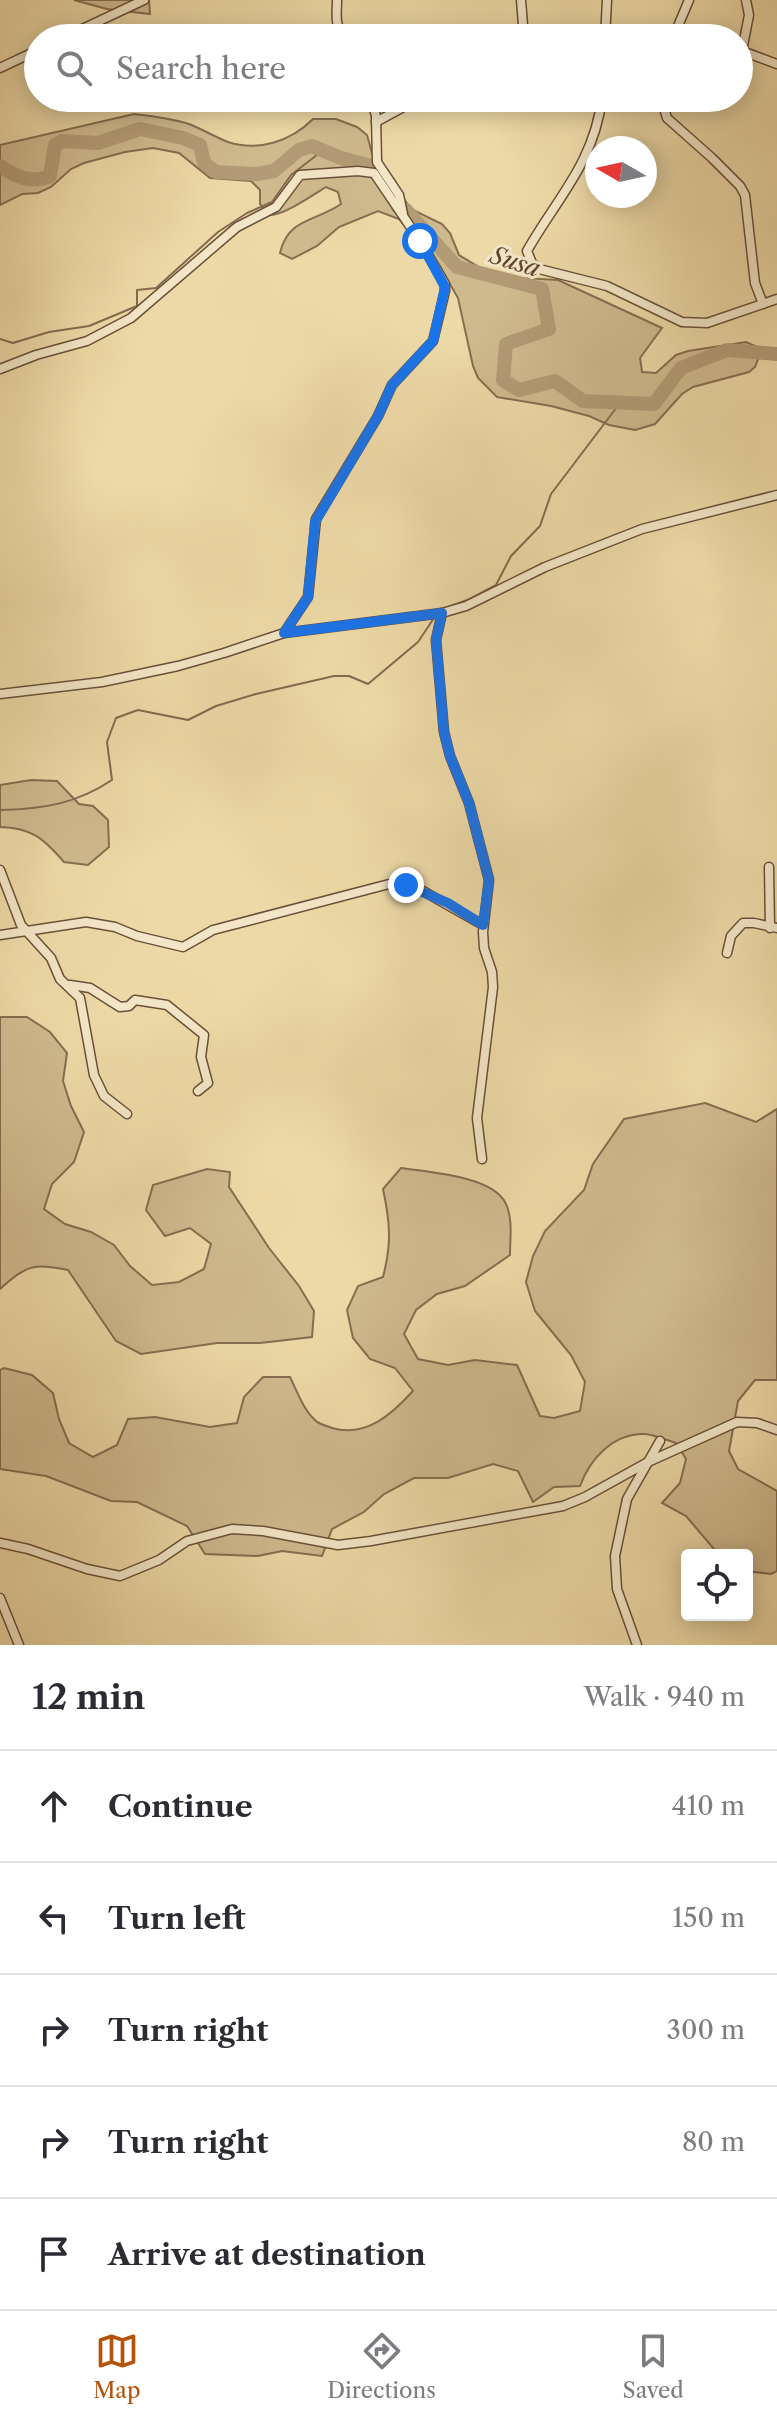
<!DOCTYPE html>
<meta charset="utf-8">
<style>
body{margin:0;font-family:"Libre Caslon Text",serif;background:#f7f7f7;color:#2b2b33}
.controls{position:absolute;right:24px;bottom:24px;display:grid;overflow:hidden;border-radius:8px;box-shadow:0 4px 20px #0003}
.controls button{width:72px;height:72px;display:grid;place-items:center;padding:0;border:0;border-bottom:2px solid #e1e1e2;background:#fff;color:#2b2b33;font:40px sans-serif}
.compass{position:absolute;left:585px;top:136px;width:72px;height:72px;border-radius:50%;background:#fff;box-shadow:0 4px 20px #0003;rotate:279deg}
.stop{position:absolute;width:24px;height:24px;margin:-18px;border:6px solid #1a73e8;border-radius:50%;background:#fff}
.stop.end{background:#1a73e8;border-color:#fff;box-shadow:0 2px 8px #0008}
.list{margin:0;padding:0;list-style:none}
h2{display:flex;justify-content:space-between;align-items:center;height:104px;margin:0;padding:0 32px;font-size:34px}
h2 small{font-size:26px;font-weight:400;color:#7c7c81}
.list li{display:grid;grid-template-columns:52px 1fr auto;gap:24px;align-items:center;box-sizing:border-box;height:112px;padding:0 32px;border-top:2px solid #e1e1e2}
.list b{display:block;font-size:30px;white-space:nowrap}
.list em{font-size:26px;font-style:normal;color:#7c7c81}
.icon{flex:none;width:44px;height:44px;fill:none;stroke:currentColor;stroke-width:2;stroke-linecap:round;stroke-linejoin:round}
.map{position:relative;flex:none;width:777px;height:1645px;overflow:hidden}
.search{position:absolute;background:#fff;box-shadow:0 4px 20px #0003;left:24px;right:24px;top:24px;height:88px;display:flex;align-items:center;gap:20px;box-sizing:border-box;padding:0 28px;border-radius:44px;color:#7c7c81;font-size:30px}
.sheet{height:664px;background:#fff}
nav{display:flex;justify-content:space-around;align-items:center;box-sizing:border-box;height:112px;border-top:2px solid #e1e1e2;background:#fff;font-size:22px;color:#7c7c81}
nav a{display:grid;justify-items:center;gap:4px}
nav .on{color:#b45309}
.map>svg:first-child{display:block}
.green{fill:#cfba8e;stroke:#866e50;stroke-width:2}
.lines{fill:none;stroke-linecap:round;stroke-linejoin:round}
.stream{stroke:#846b4e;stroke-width:2}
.river{stroke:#b29b75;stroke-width:14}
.minor-casing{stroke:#6a5038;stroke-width:11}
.minor{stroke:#f3e6c6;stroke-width:8}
.route{stroke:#1a73e8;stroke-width:10}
.labels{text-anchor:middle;stroke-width:6;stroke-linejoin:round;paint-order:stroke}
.water-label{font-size:24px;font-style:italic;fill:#614630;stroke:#f3e6c6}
</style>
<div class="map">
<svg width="777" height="1645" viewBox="0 0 777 1645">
<rect width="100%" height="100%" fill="#edd9a7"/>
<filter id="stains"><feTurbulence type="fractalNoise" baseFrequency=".0025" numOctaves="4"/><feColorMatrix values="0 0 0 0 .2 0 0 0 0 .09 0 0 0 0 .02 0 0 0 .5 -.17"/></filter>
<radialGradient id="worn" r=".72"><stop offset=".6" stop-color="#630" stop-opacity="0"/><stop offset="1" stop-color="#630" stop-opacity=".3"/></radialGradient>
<!-- green -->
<g class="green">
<polygon points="74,0 149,0 150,14 107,9"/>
<path d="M134,114c18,2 37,4 55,10 13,5 26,13 39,18 31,10 63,-1 85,-23h23l21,8 10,8 5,18 39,56 31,15 8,9 9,22 25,15 38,8 36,2 104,48 -22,30 2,14 14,1 20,-18 12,-4 58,-9 16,7 -7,18 -6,5 -56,15 -11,7 -27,30 -20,6 -26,-5 -20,-9 -38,-10 -54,-9 -19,-19 -5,-12 -15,-68 -19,-33 -40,-46 -21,-8 -39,16 -22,19 -25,13 -12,-6c8,-35 35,-31 61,-49l-3,-12 -12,-5c-13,8 -43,29 -57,28l-9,-11v-14l-9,-9 -41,-3 -31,-25 -26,-5 -28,4 -41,11 -13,6 -20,18 -13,6 -16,1 -22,11v-60z"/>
<path d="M31,780l26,1 22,23 14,2 15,14 1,27 -21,18 -24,-3c-21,-24 -32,-34 -64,-35v-42z"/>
<path d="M0,1017h27l23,15 17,21 -4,28 8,25 13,26 -10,30 -22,22 -8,25 21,15 26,8 23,13 16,21 22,19 27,-3 25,-13 7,-25 -21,-16 -25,8 -19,-26 7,-25 54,-16 23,3 -1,15 40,61 30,38 15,25 -2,26 -52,6h-43l-76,11 -25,-13 -48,-71c-35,-7 -41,-5 -68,19z"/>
<path d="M705,1103l51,19 21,-13v271h-22l-17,21 -9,50 9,18 39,22v80l-6,3 -24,-3v-16h-28l-33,-39 -24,-13 18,-20 6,-24 -10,-16c-10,-3 -21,-8 -31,-9 -32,-1 -55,25 -65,52l-26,1 -21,15 -15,-31 -25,-7 -45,14h-34l-30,16 -20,18 -32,17 -10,27 -40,-5 -24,5 -53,-2 -18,-28 -50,-24 -26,-1 -65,-25 -46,-7v-99l4,-2 28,7 21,18 6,26 10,24 24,14 24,-12 11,-26 27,-2 55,10 27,-4 7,-26 19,-20h27c7,14 13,32 25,43 5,5 12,6 17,8 34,10 60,-14 81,-37l-18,-23 -25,-9 -17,-21 -6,-28 11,-24 25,-9c9,-34 7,-55 0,-88l18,-21c27,4 93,8 105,36 7,15 4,35 4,51l-45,31 -28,8 -21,16 -12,24 14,25 30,6 27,-5 42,5 23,51 14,2 26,-7 5,-29 -14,-27 -36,-44 -9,-29 7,-26 12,-25 39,-41 9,-26 31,-45z"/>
</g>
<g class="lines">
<!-- stream -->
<g class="stream">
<polyline points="0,339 13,343 49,332 89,326 137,306 137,290 156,288 218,232 247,213 272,202 291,175 322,151"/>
<polyline points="440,610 470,599 496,585 511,556 540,526 551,494 620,403"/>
<path d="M0,810c43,-1 76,-6 112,-30l-5,-38 9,-24 22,-8 50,10 28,-14 40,-12 78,-18h15l19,8 50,-42 16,-24"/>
</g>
<!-- river -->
<path class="river" d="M0,166c16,11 32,18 50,10l5,-31 7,-4 36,2 42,-14 43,9 17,7 4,18 12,9 41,2 17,-3 25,-21 13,-4 29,12 35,9 14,17 8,23 8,3 51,57 85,22 7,40 -43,15 -3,36 16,10 36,-9 28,20 71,3 27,-36 46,-18 50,4"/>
<defs>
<g id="minor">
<path d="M337,0c0,17 -4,28 12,38"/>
<polyline points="521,0 524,38"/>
<polyline points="746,0 749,15 742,51 777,64"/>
<polyline points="63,38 144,0"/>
<polyline points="605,38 607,0"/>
<polyline points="673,38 689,0"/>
<polyline points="0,68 38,50"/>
<polyline points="371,98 376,116 377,162 399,195 403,214"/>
<path d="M602,98c-8,65 -45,100 -75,153l5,12 7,6 68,17 75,36 25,1 70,-24"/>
<polyline points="661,98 667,118 712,158 740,186 745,195 755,283 763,304"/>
<polyline points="376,122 420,98"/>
<polyline points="0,369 36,355 87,341 131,318 237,227 276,207 300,175 358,171 374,173 420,241 445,284 445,291 433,341 392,385 378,416 316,519 308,597 284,633"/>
<polyline points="442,613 436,640 444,732 450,756 469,803 489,880 483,932 484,948 492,972 493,987 477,1118 482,1159"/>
<polyline points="0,694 102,682 178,666 224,653 284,633 442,613 466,606 545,567 642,529 777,495"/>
<polyline points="769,867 770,928"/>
<polyline points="0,870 21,925 51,958 60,979 80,998 94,1075 104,1096 127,1114"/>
<polyline points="0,935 86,922 115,927 137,936 183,947 213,930 393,883 423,891 483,925"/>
<polyline points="727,953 731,936 743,923 754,923 777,928"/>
<polyline points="70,985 90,988 120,1007 129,1006 135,1000 167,1005 204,1035 201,1057 208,1083 198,1091"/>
<polyline points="0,1543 28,1549 87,1569 120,1576 159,1560 187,1541 232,1529 263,1531 338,1545 371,1541 563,1506 585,1497 648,1462 737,1422 757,1423 777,1430"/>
<polyline points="0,1598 19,1645"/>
<polyline points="637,1645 617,1589 615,1556 627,1499 660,1441"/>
</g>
</defs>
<!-- minor casing -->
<use href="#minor" class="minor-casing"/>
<!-- minor -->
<use href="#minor" class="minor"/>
</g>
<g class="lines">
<!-- route -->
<polyline class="route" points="406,885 448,903 483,925 489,880 469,803 450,756 444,732 436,640 442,613 284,633 308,597 315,522 378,416 392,385 433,341 445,287 420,241"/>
</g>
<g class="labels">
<!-- water labels -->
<g class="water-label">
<text transform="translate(515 262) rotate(17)" y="8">Susa</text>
</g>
</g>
<rect width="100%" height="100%" filter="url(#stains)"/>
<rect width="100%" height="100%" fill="url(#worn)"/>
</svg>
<div class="controls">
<button><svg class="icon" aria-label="locate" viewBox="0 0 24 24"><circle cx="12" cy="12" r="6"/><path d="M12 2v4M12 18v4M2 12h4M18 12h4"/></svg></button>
</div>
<svg class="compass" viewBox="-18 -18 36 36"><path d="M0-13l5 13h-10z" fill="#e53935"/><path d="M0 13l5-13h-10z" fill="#7c7c81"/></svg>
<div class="stop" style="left:420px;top:241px"></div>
<div class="stop end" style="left:406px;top:885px"></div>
<div class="search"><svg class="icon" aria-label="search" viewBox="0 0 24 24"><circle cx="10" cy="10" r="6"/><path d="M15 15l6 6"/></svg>Search here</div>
</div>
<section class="sheet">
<h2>12 min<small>Walk · 940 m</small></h2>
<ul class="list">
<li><svg class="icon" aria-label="ahead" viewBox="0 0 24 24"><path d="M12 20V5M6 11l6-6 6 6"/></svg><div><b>Continue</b></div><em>410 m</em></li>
<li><svg class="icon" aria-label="left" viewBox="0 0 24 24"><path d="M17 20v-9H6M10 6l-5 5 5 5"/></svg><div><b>Turn left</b></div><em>150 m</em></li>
<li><svg class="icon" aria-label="right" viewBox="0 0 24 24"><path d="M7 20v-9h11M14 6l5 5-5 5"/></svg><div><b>Turn right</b></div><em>300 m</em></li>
<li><svg class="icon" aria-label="right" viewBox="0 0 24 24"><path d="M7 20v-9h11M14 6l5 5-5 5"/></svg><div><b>Turn right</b></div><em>80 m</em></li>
<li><svg class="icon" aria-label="arrive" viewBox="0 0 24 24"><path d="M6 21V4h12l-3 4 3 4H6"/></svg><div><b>Arrive at destination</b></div></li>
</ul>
</section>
<nav>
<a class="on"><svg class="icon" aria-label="map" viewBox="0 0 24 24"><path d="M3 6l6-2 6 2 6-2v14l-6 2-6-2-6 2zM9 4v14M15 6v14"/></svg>Map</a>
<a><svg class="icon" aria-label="directions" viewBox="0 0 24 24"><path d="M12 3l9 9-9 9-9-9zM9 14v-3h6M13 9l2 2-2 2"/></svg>Directions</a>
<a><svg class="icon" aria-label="saved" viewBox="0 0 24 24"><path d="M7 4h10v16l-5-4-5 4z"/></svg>Saved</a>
</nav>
